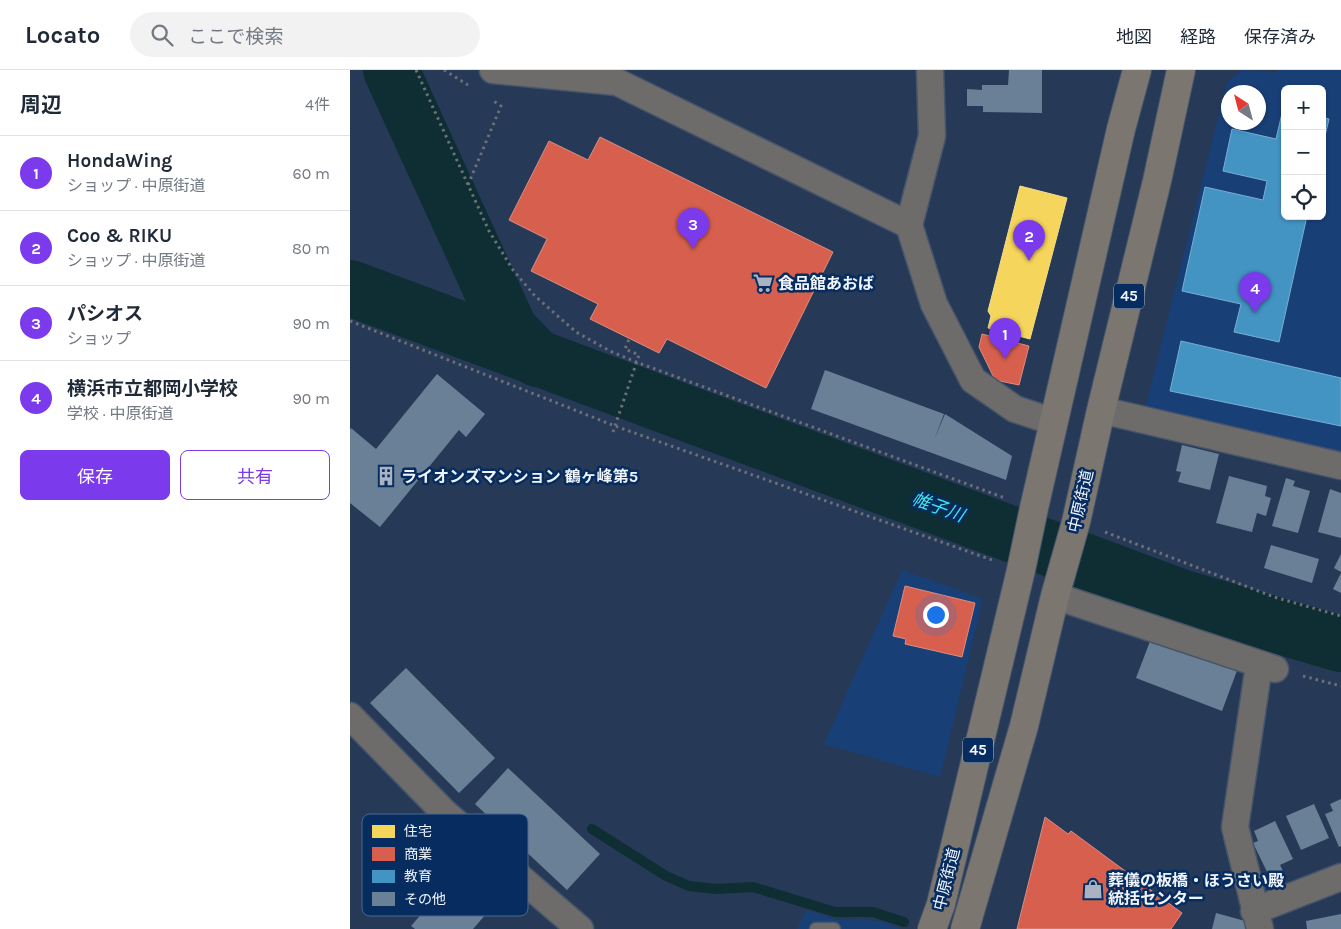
<!DOCTYPE html>
<html lang="ja">
<meta charset="utf-8">
<style>
body{margin:0;font-family:Karla,"Noto Sans JP",sans-serif;background:#f2f2f3;color:#1f2937}
.controls{position:absolute;right:15px;top:15px;display:grid;overflow:hidden;border-radius:8px;box-shadow:0 1px 4px #0004}
.controls button{width:45px;height:45px;display:grid;place-items:center;padding:0;border:0;border-bottom:1px solid #e0e1e3;background:#fff;color:#1f2937;font:25px sans-serif}
.compass{position:absolute;left:871px;top:15px;width:45px;height:45px;border-radius:50%;background:#fff;box-shadow:0 1px 4px #0004;rotate:324deg}
.you{position:absolute;left:585px;top:544px;width:18px;height:18px;margin:-12px;border:4px solid #fff;border-radius:50%;background:#1a73e8;box-shadow:0 0 0 8px #1a73e833}
.badge{display:grid;place-items:center;width:32px;height:32px;border-radius:50%;background:#7c3aed;color:#fff;font-size:16px;font-weight:700}
.pin{position:absolute;translate:-50% -41px;filter:drop-shadow(0 1px 2px #0008)}
.pin::after{content:'';position:absolute;top:26px;width:18px;height:15px;background:inherit;clip-path:polygon(0 0,100% 0,50% 100%)}
.list{margin:0;padding:0;list-style:none}
h2{display:flex;justify-content:space-between;align-items:center;height:65px;margin:0;padding:0 20px;font-size:21px}
h2 small{font-size:16px;font-weight:400;color:#747a83}
.list li{display:grid;grid-template-columns:32px 1fr auto;gap:15px;align-items:center;box-sizing:border-box;height:75px;padding:0 20px;border-top:1px solid #e0e1e3}
.list b{display:block;font-size:19px;white-space:nowrap}
.list p{margin:0;font-size:16px;white-space:nowrap;color:#747a83}
.list em{font-size:16px;font-style:normal;color:#747a83}
.actions{display:flex;gap:10px;padding:15px 20px}
.actions a{flex:1;padding:11px 0;border:1px solid #7c3aed;border-radius:8px;text-align:center;font-size:18px;color:#7c3aed}
.actions .main{background:#7c3aed;color:#fff}
.icon{flex:none;width:28px;height:28px;fill:none;stroke:currentColor;stroke-width:2;stroke-linecap:round;stroke-linejoin:round}
.map{position:relative;flex:none;width:991px;height:859px;overflow:hidden}
header{display:flex;align-items:center;gap:30px;box-sizing:border-box;height:70px;padding:0 25px;background:#fff;border-bottom:1px solid #e0e1e3}
header strong{font-size:24px}
nav{display:flex;gap:28px;margin-inline-start:auto;font-size:18px}
.search{width:350px;height:45px;background:#f2f2f3;display:flex;align-items:center;gap:12px;box-sizing:border-box;padding:0 18px;border-radius:28px;color:#747a83;font-size:19px}
main{display:flex}
aside{flex:1;background:#fff}
.map>svg:first-child{display:block}
.built{fill:#193f77;fill-rule:evenodd}
.homes{fill:#f6d55c;stroke:#f4de8c}
.shops{fill:#d6604d;stroke:#de8c81}
.schools{fill:#4393c3;stroke:#77b0d4}
.lines{fill:none;stroke-linecap:round;stroke-linejoin:round}
.stream{stroke:#0e2e33;stroke-width:10}
.river{stroke:#0e2e33;stroke-width:56}
.building{fill:#698097}
.service-casing{stroke:#47556b;stroke-width:15}
.minor-casing{stroke:#47556b;stroke-width:29}
.primary-casing{stroke:#47556b;stroke-width:30}
.path{stroke:#6d7074;stroke-width:3;stroke-dasharray:2.5 4;stroke-linecap:butt}
.service{stroke:#6e6c6a;stroke-width:12}
.minor{stroke:#6e6c6a;stroke-width:26}
.primary{stroke:#7b7670;stroke-width:28}
.labels{text-anchor:middle;stroke-width:5;stroke-linejoin:round;paint-order:stroke}
.shield{fill:#062c60;stroke:#aab8cc;stroke-width:1}
.shield-label{font-size:15px;font-weight:bold;fill:#f0f4fb}
.poi-label{font-size:16px;font-weight:bold;fill:#f0f4fb;stroke:#062c60;text-anchor:start}
.street-label{font-size:16px;fill:#f0f4fb;stroke:#062c60}
.water-label{font-size:18px;font-style:italic;fill:#46e2e7;stroke:#062c60}
.key{fill:#062c60;stroke:#4c688e;stroke-width:1}
.key-label{font-size:14px;fill:#f0f4fb}
</style>
<header>
<strong>Locato</strong>
<div class="search"><svg class="icon" aria-label="search" viewBox="0 0 24 24"><circle cx="10" cy="10" r="6"/><path d="M15 15l6 6"/></svg>ここで検索</div>
<nav><a>地図</a><a>経路</a><a>保存済み</a></nav>
</header>
<main>
<aside>
<h2>周辺<small>4件</small></h2>
<ul class="list">
<li><span class="badge">1</span><div><b>HondaWing</b><p>ショップ · 中原街道</p></div><em>60 m</em></li>
<li><span class="badge">2</span><div><b>Coo &amp; RIKU</b><p>ショップ · 中原街道</p></div><em>80 m</em></li>
<li><span class="badge">3</span><div><b>パシオス</b><p>ショップ</p></div><em>90 m</em></li>
<li><span class="badge">4</span><div><b>横浜市立都岡小学校</b><p>学校 · 中原街道</p></div><em>90 m</em></li>
</ul>
<div class="actions"><a class="main">保存</a><a>共有</a></div>
</aside>
<div class="map">
<svg width="991" height="859" viewBox="0 0 991 859">
<rect width="100%" height="100%" fill="#263a58"/>
<!-- built -->
<g class="built">
<path d="M892,0l35,3v-3h64v383l-196,-44 82,-327zM935,19h37v127h-37zM878,22h30v30h-30z"/>
<polygon points="552,500 633,529 590,707 474,674"/>
<polygon points="456,840 487,850 510,849 534,852 550,859 447,859"/>
</g>
<!-- homes -->
<polygon class="homes" points="670,116 717,128 680,269 638,258 641,246 638,241"/>
<!-- shops -->
<g class="shops">
<polygon points="250,67 483,182 416,318 317,269 309,283 240,249 248,234 181,201 197,169 159,150 199,71 238,90"/>
<polygon points="632,264 679,276 669,315 645,310 629,277"/>
<polygon points="555,516 625,533 612,587 555,574 556,569 543,566"/>
<polygon points="695,747 718,764 721,761 832,843 821,859 667,859"/>
</g>
<!-- schools -->
<g class="schools">
<polygon points="933,39 935,39 935,146 957,146 929,272 884,262 891,234 832,221 855,117 913,130 917,111 873,101 882,59 926,69"/>
<polygon points="972,47 979,49 972,79"/>
<polygon points="831,271 991,308 991,356 820,321"/>
</g>
<g class="lines">
<!-- stream -->
<polyline class="stream" points="242,759 316,806 339,816 366,819 403,817 485,842 523,842 554,852"/>
<!-- river -->
<g class="river">
<polyline points="41,0 160,260 188,289"/>
<polyline points="0,218 833,528 991,574"/>
</g>
</g>
<!-- building -->
<g class="building">
<polygon points="659,0 692,0 692,43 633,42 633,36 617,36 617,19 632,20 632,15 658,15"/>
<polygon points="475,300 594,344 584,370 595,344 662,386 656,410 461,339"/>
<polygon points="87,304 135,344 116,367 109,360 30,457 0,433 0,360 1,358 26,379"/>
<polygon points="832,375 869,384 860,420 828,412 831,402 826,401"/>
<polygon points="879,406 917,416 915,426 921,428 916,446 907,443 902,462 866,453"/>
<polygon points="936,408 945,411 943,416 960,421 948,463 922,456"/>
<polygon points="980,419 991,423 991,468 968,462"/>
<polygon points="921,475 969,489 962,513 914,498"/>
<polygon points="991,484 991,502 984,498"/>
<polygon points="991,503 991,523 983,519"/>
<polygon points="802,566 888,598 872,641 786,608"/>
<polygon points="56,598 145,688 109,723 20,633"/>
<polygon points="158,698 250,784 217,820 125,734"/>
<polygon points="991,729 991,776 989,777 975,744 983,741 980,734"/>
<polygon points="964,734 979,768 951,780 936,746"/>
<polygon points="925,751 943,789 930,795 934,803 921,810 903,773 908,771 904,761"/>
<polygon points="113,796 150,828 123,859 65,859 61,856"/>
<polygon points="866,843 895,851 895,859 862,859"/>
<polygon points="991,844 991,859 957,859 956,851"/>
</g>
<g class="lines">
<defs>
<polyline id="service" points="466,859 484,859"/>
<g id="minor">
<polyline points="143,0 267,12 559,155 584,234 623,310 665,339 704,352"/>
<polyline points="559,155 582,66 580,0"/>
<polyline points="751,340 991,396"/>
<polyline points="705,526 925,599"/>
<polyline points="909,595 885,757 910,859"/>
<polyline points="0,646 94,742 230,859"/>
<polyline points="904,841 991,807"/>
</g>
<g id="primary">
<polyline points="582,859 591,834 671,500 684,438 771,59 787,0"/>
<polyline points="615,859 674,656 705,526 726,452 751,340 807,111 831,0"/>
</g>
</defs>
<!-- service casing -->
<use href="#service" class="service-casing"/>
<!-- minor casing -->
<use href="#minor" class="minor-casing"/>
<!-- primary casing -->
<use href="#primary" class="primary-casing"/>
<!-- path -->
<g class="path">
<polyline points="66,0 139,161 163,200 185,226 226,262 260,281 286,292 655,428"/>
<polyline points="94,0 118,15"/>
<polyline points="118,115 151,36 142,30"/>
<polyline points="0,251 265,356 642,490"/>
<polyline points="263,362 289,285 275,279 279,269"/>
<polyline points="755,462 924,527 991,546"/>
<polyline points="953,606 991,616"/>
</g>
<!-- service -->
<use href="#service" class="service"/>
<!-- minor -->
<use href="#minor" class="minor"/>
<!-- primary -->
<use href="#primary" class="primary"/>
</g>
<!-- icons -->
<defs>
<symbol id="supermarket-bare" viewBox="-9 -9 18 18"><path d="M-6-5.5h2.5l.6 2H6L4.5 2H-2.5L-4.4-4H-6ZM-1.5 3.2a1.3 1.3 0 1 0 .1 0ZM3 3.2a1.3 1.3 0 1 0 .1 0Z" fill="#a9b3c2" stroke="#062c60" stroke-width="2.5" paint-order="stroke"/></symbol>
<symbol id="building-bare" viewBox="-9 -9 18 18"><path d="M-4-6H4V6H1V3H-1V6H-4ZM-2.5-4.3h1.7v1.8h-1.7ZM.8-4.3h1.7v1.8H.8ZM-2.5-1h1.7V.8h-1.7ZM.8-1h1.7V.8H.8Z" fill="#a9b3c2" stroke="#062c60" stroke-width="2.5" paint-order="stroke"/></symbol>
<symbol id="shop-bare" viewBox="-9 -9 18 18"><path d="M-5-2.5h2.3a2.7 3.5 0 0 1 5.4 0H5L5.5 6h-11ZM-1.5-2.5h3a1.5 2.3 0 0 0-3 0Z" fill="#a9b3c2" stroke="#062c60" stroke-width="2.5" paint-order="stroke"/></symbol>
</defs>
<g fill-rule="evenodd">
<use href="#supermarket-bare" x="399" y="199" width="28" height="28"/>
<use href="#building-bare" x="22" y="392" width="28" height="28"/>
<use href="#shop-bare" x="729" y="805" width="28" height="28"/>
</g>
<g class="labels">
<!-- shield labels -->
<g class="shield">
<rect x="764" y="213.5" width="30" height="25" rx="4"/>
<rect x="613" y="667.5" width="30" height="25" rx="4"/>
</g>
<g class="shield-label">
<text x="779" y="231">45</text>
<text x="628" y="685">45</text>
</g>
<!-- poi labels -->
<g class="poi-label">
<text x="428" y="219">食品館あおば</text>
<text x="51" y="412">ライオンズマンション 鶴ヶ峰第5</text>
<text x="758" y="816">葬儀の板橋・ほうさい殿<tspan x="758" dy="18">統括センター</tspan></text>
</g>
<!-- street labels -->
<g class="street-label">
<text transform="translate(730 431) rotate(-77)" y="6">中原街道</text>
<text transform="translate(596 809) rotate(-76)" y="6">中原街道</text>
</g>
<!-- water labels -->
<g class="water-label">
<text transform="translate(588 437) rotate(20)" y="6">帷子川</text>
</g>
</g>
<!-- legend -->
<rect x="12" y="744" width="166" height="102" rx="8" class="key"/>
<rect x="22" y="755" width="23" height="13" fill="#f6d55c"/>
<rect x="22" y="777" width="23" height="14" fill="#d6604d"/>
<rect x="22" y="800" width="23" height="13" fill="#4393c3"/>
<rect x="22" y="822" width="23" height="14" fill="#698097"/>
<g class="key-label">
<text x="54" y="766">住宅</text>
<text x="54" y="789">商業</text>
<text x="54" y="811">教育</text>
<text x="54" y="834">その他</text>
</g>
</svg>
<div class="controls">
<button>+</button>
<button>−</button>
<button><svg class="icon" aria-label="locate" viewBox="0 0 24 24"><circle cx="12" cy="12" r="6"/><path d="M12 2v4M12 18v4M2 12h4M18 12h4"/></svg></button>
</div>
<svg class="compass" viewBox="-18 -18 36 36"><path d="M0-13l5 13h-10z" fill="#e53935"/><path d="M0 13l5-13h-10z" fill="#747a83"/></svg>
<div class="you"></div>
<div class="pin badge" style="left:655px;top:289px">1</div>
<div class="pin badge" style="left:679px;top:191px">2</div>
<div class="pin badge" style="left:343px;top:179px">3</div>
<div class="pin badge" style="left:905px;top:243px">4</div>
</div>
</main>
